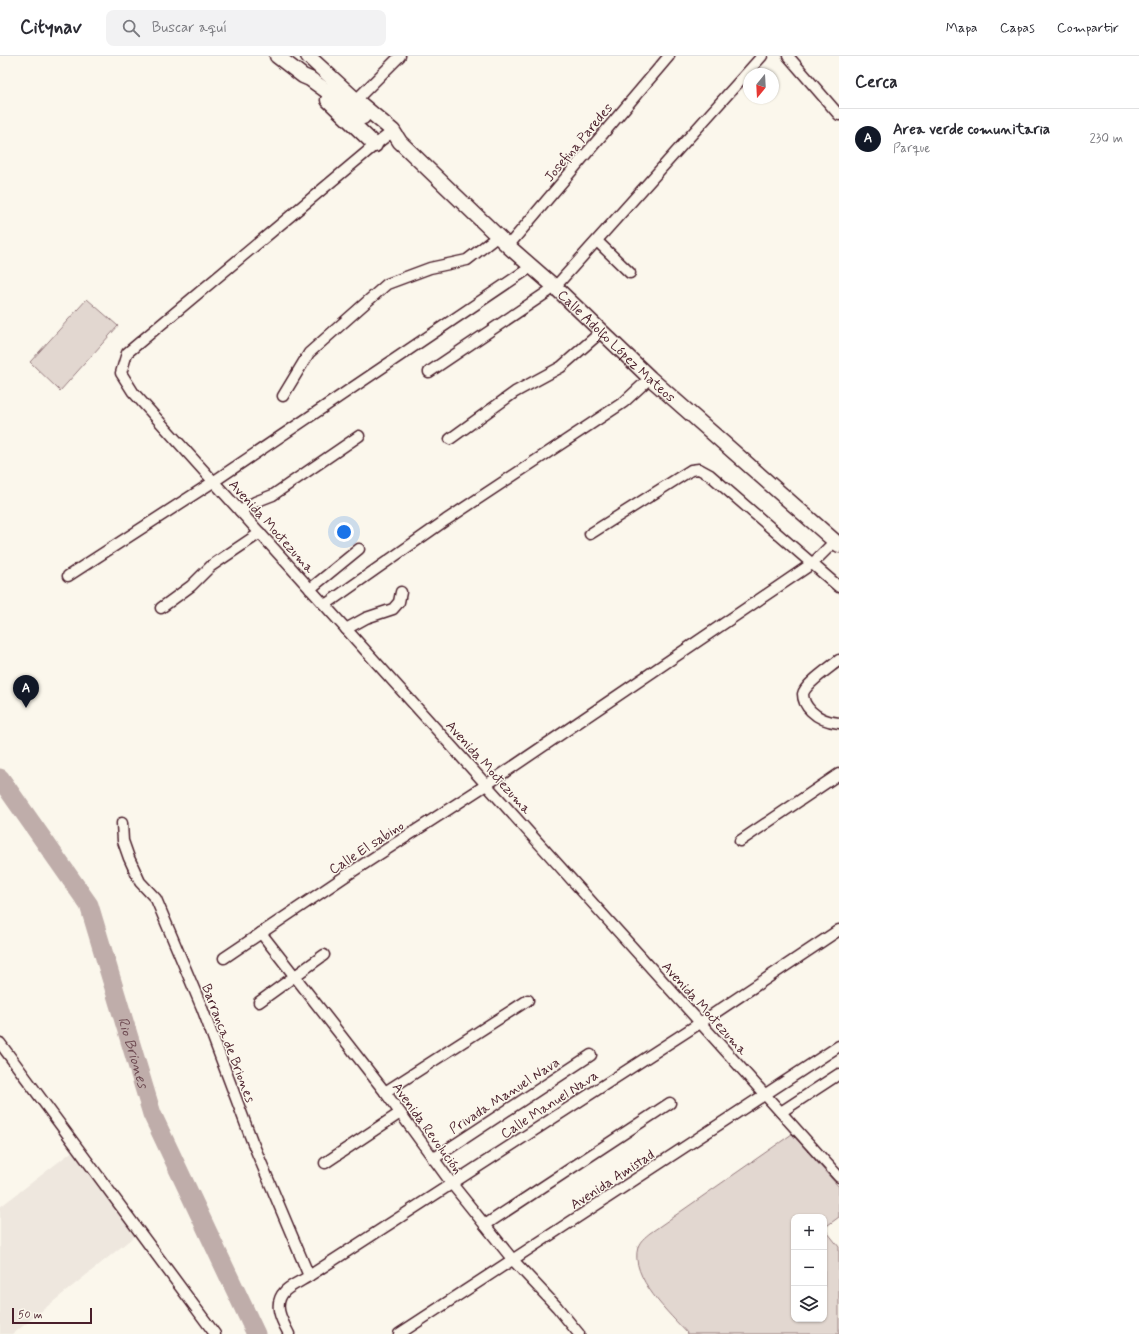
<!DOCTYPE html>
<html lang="es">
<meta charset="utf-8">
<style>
body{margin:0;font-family:Mynerve,sans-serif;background:#f2f2f3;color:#2b2b33}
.controls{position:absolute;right:12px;bottom:12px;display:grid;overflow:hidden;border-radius:8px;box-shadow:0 1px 3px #0004}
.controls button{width:36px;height:36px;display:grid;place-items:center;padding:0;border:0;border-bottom:1px solid #e1e1e2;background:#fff;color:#2b2b33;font:20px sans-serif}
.compass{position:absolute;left:743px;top:12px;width:36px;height:36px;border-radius:50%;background:#fff;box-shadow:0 1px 3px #0004;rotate:198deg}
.scale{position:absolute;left:12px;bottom:10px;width:80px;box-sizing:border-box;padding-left:4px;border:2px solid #4a1f2b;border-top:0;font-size:11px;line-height:14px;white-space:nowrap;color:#4a1f2b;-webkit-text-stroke:3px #fbf7ec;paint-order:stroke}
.you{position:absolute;left:344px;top:476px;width:14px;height:14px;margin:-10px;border:3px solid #fff;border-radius:50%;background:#1a73e8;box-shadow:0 0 0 6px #1a73e833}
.badge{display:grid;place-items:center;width:26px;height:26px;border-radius:50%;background:#111827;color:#fff;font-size:13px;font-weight:700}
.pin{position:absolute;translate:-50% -33px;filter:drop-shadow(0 1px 2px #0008)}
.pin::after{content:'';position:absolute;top:21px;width:14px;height:12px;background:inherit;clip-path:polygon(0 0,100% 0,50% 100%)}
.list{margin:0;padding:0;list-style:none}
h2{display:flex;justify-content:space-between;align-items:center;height:52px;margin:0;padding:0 16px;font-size:17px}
h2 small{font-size:13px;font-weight:400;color:#7c7c81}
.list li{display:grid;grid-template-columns:26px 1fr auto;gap:12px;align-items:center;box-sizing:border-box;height:60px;padding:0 16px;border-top:1px solid #e1e1e2}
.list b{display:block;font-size:15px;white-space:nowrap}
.list p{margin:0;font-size:13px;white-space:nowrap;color:#7c7c81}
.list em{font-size:13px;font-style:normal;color:#7c7c81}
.icon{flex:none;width:22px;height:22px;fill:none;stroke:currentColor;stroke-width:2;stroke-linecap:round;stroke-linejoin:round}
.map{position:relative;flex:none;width:839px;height:1278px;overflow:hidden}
header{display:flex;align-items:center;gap:24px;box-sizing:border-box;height:56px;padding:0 20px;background:#fff;border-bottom:1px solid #e1e1e2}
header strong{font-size:19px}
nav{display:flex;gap:22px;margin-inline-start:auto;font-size:14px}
.search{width:280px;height:36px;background:#f2f2f3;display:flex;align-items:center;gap:10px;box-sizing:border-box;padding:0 14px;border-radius:8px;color:#7c7c81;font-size:15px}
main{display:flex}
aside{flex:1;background:#fff}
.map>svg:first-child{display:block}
.built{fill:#eee7de}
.green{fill:#e2d7d0;stroke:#967b7e;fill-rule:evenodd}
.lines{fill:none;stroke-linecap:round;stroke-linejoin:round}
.river{stroke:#bfadaa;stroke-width:19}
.street-casing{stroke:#4a1f2b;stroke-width:13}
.secondary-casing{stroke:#4a1f2b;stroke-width:17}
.street{stroke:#fbf7ec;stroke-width:10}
.secondary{stroke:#fbf7ec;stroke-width:14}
.labels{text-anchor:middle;stroke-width:3;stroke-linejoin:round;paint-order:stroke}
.street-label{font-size:14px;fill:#4a1f2b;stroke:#fbf7ec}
.water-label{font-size:15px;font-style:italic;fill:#6d4a51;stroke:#fbf7ec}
</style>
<header>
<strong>Citynav</strong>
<div class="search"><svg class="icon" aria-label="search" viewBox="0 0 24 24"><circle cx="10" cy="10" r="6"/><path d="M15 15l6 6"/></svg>Buscar aquí</div>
<nav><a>Mapa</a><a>Capas</a><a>Compartir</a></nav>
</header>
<main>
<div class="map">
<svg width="839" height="1278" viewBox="0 0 839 1278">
<rect width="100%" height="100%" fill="#fbf7ec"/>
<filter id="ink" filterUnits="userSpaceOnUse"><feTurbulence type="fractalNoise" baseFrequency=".025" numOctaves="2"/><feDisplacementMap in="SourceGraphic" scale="8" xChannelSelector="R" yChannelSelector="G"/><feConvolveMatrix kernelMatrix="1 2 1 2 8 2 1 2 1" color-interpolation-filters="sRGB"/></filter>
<g filter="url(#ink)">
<!-- built -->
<polygon class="built" points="74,1094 136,1179 13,1278 0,1278 0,1151"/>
<!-- green -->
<g class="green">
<polygon points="87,243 118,270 60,335 30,306"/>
<path d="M792,1078l47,53v30l-15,11 15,19v87h-151c-18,-20 -59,-57 -50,-87 2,-6 7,-10 12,-14zM794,1161h30v102h-30z"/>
</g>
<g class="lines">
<!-- river -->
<path class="river" id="s1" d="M0,722l89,127 63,209 104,220"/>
<defs>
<g id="street">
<polyline points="788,0 839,59"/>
<polyline points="356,44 400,0"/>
<polyline points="393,75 375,89 127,297 121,317 133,336 839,1121"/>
<polyline points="597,185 630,217"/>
<polyline points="508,190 669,0"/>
<polyline points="429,316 555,231 762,0"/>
<polyline points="283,340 309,297 387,228 430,212 467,204 498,180"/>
<polyline points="450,383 515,336 561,311 601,276"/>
<polyline points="240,455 255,446 273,439 359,380"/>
<polyline points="590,478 691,414 699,413 710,419 839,531"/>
<polyline points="68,520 213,426 531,211"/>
<polyline points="310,533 359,493"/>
<polyline points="325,549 446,464 624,346 650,322"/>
<polyline points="161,552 191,530 211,510 260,477"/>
<polyline points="346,573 366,562 393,553 399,546 401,536"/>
<path d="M839,604c-8,7 -34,24 -36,34 0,7 4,13 8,17 8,8 17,11 28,12"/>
<polyline points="122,767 123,785 129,802 140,826 156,843 202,952 252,1085 309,1220"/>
<polyline points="740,785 839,718"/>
<polyline points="261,877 385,1036 452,1128 513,1204 557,1251 579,1278"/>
<polyline points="224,902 347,819 486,729 813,507 835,485"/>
<polyline points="259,946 324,899"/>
<polyline points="0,987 215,1278"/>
<polyline points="385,1036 528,944"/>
<polyline points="781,1056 839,1018"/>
<polyline points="433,1103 591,999"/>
<polyline points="325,1107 400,1057"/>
<polyline points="485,1169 670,1047"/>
<path d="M289,1278c-7,-13 -17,-30 -4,-43 6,-6 17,-10 24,-15l391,-253 139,-93"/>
<polyline points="399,1278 839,990"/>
</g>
<g id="secondary">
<polyline points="277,0 303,20 310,23 363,61"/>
<path id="s2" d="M308,0l48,44 37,31 7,11 108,104 47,41 95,91 189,167"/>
<polyline points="328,44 375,89"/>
</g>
</defs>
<!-- street casing -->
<use href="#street" class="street-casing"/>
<!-- secondary casing -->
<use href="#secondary" class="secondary-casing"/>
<!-- street -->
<use href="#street" class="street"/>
<!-- secondary -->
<use href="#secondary" class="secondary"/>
</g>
</g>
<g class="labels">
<!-- street labels -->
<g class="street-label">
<text transform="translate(578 86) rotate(-50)" y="5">Josefina Paredes</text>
<text dy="5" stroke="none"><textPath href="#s2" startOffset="424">Calle Adolfo López Mateos</textPath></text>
<text transform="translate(272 470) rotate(48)" y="5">Avenida Moctezuma</text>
<text transform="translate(489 711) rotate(48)" y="5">Avenida Moctezuma</text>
<text transform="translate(366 791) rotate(-33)" y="5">Calle El sabino</text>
<text transform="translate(705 952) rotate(48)" y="5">Avenida Moctezuma</text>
<text transform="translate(229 987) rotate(69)" y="5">Barranca de Briones</text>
<text transform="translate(504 1039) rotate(-33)" y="5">Privada Manuel Nava</text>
<text transform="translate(549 1048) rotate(-33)" y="5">Calle Manuel Nava</text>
<text transform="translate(428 1072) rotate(54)" y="5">Avenida Revolución</text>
<text transform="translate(612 1123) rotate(-33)" y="5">Avenida Amistad</text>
</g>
<!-- water labels -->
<g class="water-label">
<text dy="5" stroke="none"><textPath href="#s1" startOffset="309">Rio Briones</textPath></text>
</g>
</g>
</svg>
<div class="controls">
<button>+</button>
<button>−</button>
<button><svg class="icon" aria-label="layers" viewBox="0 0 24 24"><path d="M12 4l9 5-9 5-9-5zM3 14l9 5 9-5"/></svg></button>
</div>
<svg class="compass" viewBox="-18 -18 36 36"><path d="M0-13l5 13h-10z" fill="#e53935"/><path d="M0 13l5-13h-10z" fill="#7c7c81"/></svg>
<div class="scale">50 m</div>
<div class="you"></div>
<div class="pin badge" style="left:26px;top:652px">A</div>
</div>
<aside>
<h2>Cerca<small></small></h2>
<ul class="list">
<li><span class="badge">A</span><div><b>Area verde comunitaria</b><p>Parque</p></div><em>230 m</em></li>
</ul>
</aside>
</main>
